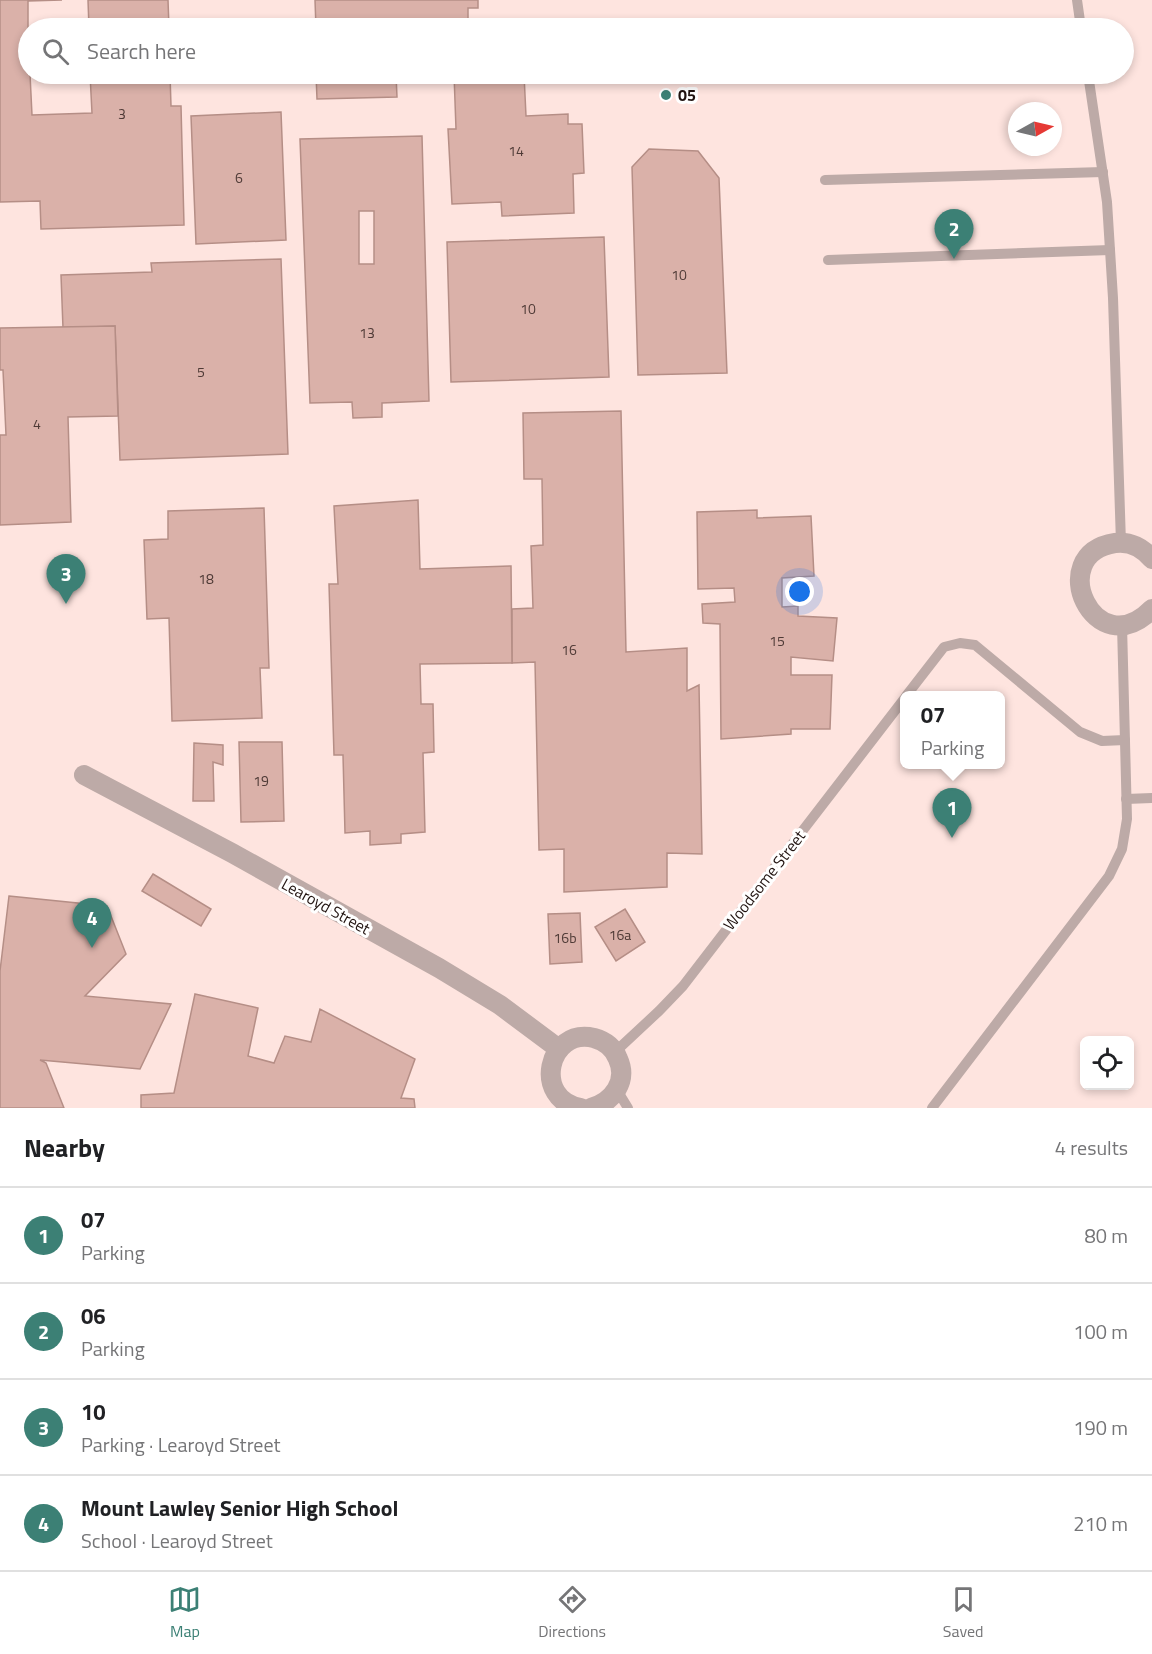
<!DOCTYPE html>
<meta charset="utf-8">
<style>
body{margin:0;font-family:"Titillium Web",sans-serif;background:#f6f6f6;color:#202124}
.controls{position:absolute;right:18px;bottom:18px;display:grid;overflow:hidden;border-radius:9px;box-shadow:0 3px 9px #0003}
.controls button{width:54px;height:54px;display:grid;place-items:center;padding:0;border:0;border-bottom:2px solid #e0e0e0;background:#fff;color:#202124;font:30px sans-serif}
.compass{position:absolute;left:1008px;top:102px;width:54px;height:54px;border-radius:50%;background:#fff;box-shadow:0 3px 9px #0003;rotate:82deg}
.you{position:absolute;left:800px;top:592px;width:21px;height:21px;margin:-15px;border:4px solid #fff;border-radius:50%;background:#1a73e8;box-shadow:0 0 0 9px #1a73e833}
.badge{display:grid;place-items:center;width:39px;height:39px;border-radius:50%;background:#3c8075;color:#fff;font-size:20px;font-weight:700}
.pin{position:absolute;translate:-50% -50px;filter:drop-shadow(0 2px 3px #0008)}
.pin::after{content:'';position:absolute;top:32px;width:21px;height:18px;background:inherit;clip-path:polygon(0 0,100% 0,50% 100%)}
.popup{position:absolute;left:900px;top:691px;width:105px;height:78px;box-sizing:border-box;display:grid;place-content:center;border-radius:9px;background:#fff;filter:drop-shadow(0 2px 4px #0005);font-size:20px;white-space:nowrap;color:#757577}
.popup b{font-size:22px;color:#202124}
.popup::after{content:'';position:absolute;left:50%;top:100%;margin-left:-12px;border:12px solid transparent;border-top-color:#fff}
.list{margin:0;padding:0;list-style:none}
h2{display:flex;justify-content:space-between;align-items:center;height:78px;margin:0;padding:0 24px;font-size:26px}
h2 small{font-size:20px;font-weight:400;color:#757577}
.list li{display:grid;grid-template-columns:39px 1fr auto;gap:18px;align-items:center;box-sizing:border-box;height:96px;padding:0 24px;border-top:2px solid #e0e0e0}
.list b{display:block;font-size:22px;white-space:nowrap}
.list p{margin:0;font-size:20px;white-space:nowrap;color:#757577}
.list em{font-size:20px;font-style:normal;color:#757577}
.icon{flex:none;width:33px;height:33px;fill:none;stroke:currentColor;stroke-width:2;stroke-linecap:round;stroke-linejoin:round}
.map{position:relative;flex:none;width:1152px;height:1108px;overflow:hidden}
.search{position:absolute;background:#fff;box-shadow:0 3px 9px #0003;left:18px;right:18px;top:18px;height:66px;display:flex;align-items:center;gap:15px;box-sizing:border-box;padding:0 21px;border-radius:33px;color:#757577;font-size:22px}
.sheet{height:462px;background:#fff}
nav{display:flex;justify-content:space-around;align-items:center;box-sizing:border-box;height:84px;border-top:2px solid #e0e0e0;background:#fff;font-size:16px;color:#757577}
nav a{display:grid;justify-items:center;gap:3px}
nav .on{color:#3c8075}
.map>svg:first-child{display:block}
.building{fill:#dab1a9;stroke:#b58e86;stroke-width:1.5;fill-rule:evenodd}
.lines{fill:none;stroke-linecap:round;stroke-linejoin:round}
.lane{stroke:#bdaaa7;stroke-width:10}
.street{stroke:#bdaaa7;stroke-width:20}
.poi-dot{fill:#3c8075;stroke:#fff;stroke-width:2}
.labels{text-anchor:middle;stroke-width:6;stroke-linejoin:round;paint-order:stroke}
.number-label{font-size:14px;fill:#4e3a36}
.poi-label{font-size:16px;font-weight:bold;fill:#20120f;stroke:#fff;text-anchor:start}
.street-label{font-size:16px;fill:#20120f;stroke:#fff}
</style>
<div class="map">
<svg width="1152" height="1108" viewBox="0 0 1152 1108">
<rect width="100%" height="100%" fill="#fee4df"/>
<!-- building -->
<g class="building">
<polygon points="0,0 62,0 28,1 28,74 30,74 32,115 92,113 90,74 170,74 171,106 181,106 184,225 41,229 40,201 0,202"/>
<polygon points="88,0 168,0 169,28 89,28"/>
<polygon points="315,0 478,0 478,8 468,8 468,20 423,21 423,28 316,28"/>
<polygon points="316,74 419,74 396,74 397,97 317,99"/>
<polygon points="454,74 524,74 526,116 568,114 568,124 582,124 584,173 573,174 574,213 502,216 501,202 452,204 448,129 456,129"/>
<polygon points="281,112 286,240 196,244 191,116"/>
<path d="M422,136l7,265 -47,2v14l-29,1 -1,-16 -42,1 -10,-264zM359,211h15v53h-15z"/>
<polygon points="649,149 698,151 719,178 727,373 638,375 632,167"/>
<polygon points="604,237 609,377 451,382 447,242"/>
<polygon points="281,259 288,454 120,460 115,326 63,328 61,275 152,272 151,263"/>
<polygon points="115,326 118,416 68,417 71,522 0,525 0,435 6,435 3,370 0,370 0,328"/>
<polygon points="621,411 626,652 687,648 687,691 699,685 702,854 667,853 667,887 564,892 564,849 539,850 535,662 512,663 512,609 533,608 531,546 543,545 542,479 524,479 523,413"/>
<polygon points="418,500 420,569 511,566 512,663 420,664 421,704 433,704 434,752 423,753 425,832 401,834 401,843 370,845 370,831 345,833 343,755 334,755 329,584 338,584 334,506"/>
<polygon points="264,508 269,668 260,668 262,718 172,721 169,618 147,619 144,540 168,539 168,511"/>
<polygon points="757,510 757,518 811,516 814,576 782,578 782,607 798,606 798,616 837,618 833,661 791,657 791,675 832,675 830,729 791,729 791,734 721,739 720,624 703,623 702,604 735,602 734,588 698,589 697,512"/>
<polygon points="239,742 282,742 284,821 241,822"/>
<polygon points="194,743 223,745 223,765 213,762 214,801 193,801"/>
<polygon points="153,874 211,909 201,926 142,891"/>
<polygon points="9,896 107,906 126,954 85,996 171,1004 140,1069 40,1060 46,1063 64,1108 0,1108 0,971"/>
<polygon points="625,909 645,942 616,961 595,927"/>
<polygon points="580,913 582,962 550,964 548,914"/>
<polygon points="195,994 258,1008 248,1056 274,1063 285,1036 311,1042 320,1009 415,1059 401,1098 414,1099 415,1108 141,1108 141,1095 174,1093"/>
</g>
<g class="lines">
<!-- lane -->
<g class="lane">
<polyline points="1077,0 1081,28"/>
<polyline points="1088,74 1107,202 1113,298 1121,543"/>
<polyline points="825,180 1103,172"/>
<polyline points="828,260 1110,250"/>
<polyline points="906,696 944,647 960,643 975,645 1080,732 1102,741 1125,740"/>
<polyline points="1126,799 1152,798"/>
<polyline points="615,1052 659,1011 683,986 904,699"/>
<polyline points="617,1090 628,1108"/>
<polyline points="932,1108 1109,876 1122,849 1127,819 1122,625"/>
</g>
<!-- street -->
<g class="street">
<path d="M1152,559c-9,-11 -22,-18 -37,-16 -72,11 -20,124 37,66"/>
<polyline points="84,775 232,853 439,968 500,1005 559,1049"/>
<path d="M581,1108c-49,-8 -34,-81 13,-70 11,3 20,10 24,21 10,22 -5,43 -27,49"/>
</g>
</g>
<!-- markers -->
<circle class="poi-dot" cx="666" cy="95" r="6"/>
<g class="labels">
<!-- number labels -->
<g class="number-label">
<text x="122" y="119">3</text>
<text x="516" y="156">14</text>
<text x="239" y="183">6</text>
<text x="679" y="280">10</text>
<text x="528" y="314">10</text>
<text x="367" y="338">13</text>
<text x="201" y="377">5</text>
<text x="37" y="429">4</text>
<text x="206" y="584">18</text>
<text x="777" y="646">15</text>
<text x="569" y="655">16</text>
<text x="261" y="786">19</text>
<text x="620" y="940">16a</text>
<text x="565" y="943">16b</text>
</g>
<!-- poi labels -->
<g class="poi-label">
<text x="678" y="101">05</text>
</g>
<!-- street labels -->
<g class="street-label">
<text transform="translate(764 880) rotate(-52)" y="6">Woodsome Street</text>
<text transform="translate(326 906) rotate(29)" y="6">Learoyd Street</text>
</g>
</g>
</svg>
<div class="controls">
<button><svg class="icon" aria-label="locate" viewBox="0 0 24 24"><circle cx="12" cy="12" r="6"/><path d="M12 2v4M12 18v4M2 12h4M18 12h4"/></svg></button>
</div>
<svg class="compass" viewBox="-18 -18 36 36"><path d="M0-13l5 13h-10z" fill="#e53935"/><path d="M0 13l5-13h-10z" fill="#757577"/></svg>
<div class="you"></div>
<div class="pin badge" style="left:952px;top:838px">1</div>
<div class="popup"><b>07</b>Parking</div>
<div class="pin badge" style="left:954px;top:259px">2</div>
<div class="pin badge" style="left:66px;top:604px">3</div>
<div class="pin badge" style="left:92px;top:948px">4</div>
<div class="search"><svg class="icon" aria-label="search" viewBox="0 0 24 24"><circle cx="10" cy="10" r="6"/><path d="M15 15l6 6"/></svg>Search here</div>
</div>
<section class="sheet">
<h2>Nearby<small>4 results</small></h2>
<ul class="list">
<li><span class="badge">1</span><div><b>07</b><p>Parking</p></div><em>80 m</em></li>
<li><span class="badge">2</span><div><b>06</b><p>Parking</p></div><em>100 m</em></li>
<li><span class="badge">3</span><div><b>10</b><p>Parking · Learoyd Street</p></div><em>190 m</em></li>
<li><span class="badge">4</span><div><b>Mount Lawley Senior High School</b><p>School · Learoyd Street</p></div><em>210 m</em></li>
</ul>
</section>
<nav>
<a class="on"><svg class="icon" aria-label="map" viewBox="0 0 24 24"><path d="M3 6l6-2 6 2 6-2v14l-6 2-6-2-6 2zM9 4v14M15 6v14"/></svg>Map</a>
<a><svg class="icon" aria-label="directions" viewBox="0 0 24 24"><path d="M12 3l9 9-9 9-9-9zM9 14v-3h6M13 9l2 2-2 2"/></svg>Directions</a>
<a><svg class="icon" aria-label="saved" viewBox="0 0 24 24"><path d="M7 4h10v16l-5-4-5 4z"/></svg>Saved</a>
</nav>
